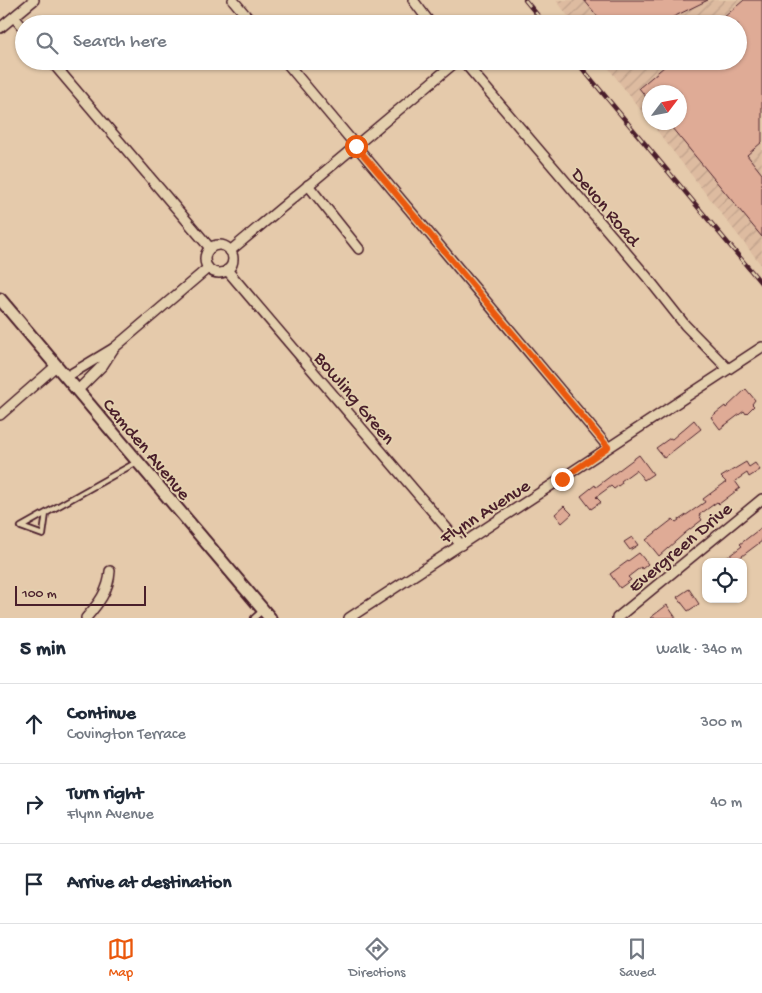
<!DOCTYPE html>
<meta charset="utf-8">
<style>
body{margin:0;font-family:"Gochi Hand",sans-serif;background:#f2f2f3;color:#1f2937}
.controls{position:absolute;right:15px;bottom:15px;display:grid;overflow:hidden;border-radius:10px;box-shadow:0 1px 4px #0004}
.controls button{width:45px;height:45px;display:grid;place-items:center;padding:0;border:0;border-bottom:1px solid #e0e1e3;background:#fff;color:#1f2937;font:25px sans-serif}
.compass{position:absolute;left:642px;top:85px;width:45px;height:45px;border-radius:50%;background:#fff;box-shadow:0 1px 4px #0004;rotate:58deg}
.scale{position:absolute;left:15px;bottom:12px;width:131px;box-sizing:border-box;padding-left:5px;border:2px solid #4a1f2b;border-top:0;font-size:14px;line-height:18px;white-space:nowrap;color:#4a1f2b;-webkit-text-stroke:4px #e4d0ae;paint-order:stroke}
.stop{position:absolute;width:15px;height:15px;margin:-11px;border:4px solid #ea580c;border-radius:50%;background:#fff}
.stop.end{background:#ea580c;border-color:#fff;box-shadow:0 1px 5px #0008}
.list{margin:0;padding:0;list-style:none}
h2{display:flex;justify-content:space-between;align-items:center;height:65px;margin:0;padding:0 20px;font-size:21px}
h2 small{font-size:16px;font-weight:400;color:#747a83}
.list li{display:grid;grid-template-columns:32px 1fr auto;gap:15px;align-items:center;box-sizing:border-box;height:80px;padding:0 20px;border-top:1px solid #e0e1e3}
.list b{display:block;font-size:19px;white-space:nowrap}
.list p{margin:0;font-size:16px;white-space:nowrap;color:#747a83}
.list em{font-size:16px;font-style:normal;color:#747a83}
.icon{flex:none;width:28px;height:28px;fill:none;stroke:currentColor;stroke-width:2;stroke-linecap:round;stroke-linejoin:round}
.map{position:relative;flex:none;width:762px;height:618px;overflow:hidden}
.search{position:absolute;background:#fff;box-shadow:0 1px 4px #0004;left:15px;right:15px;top:15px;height:55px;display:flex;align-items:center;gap:12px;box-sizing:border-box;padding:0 18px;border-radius:28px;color:#747a83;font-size:19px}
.sheet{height:305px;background:#fff}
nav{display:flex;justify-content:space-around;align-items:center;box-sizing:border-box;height:70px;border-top:1px solid #e0e1e3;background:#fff;font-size:14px;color:#747a83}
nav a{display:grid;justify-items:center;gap:2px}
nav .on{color:#ea580c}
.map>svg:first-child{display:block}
.industrial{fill:url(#industrial-furrows)}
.building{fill:#dfab96;stroke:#4a1f2b}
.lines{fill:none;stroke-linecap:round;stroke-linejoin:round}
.lane-casing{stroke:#4a1f2b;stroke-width:8}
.street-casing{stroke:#4a1f2b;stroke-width:12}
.secondary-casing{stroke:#4a1f2b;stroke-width:15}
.lane{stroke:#e4d0ae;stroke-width:4.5}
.street{stroke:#e4d0ae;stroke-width:9}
.secondary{stroke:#e4d0ae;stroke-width:11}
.rail-casing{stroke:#4a1f2b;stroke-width:4.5}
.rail{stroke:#e4d0ae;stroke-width:2.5;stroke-dasharray:8;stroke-linecap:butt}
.route{stroke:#ea580c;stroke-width:6}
.labels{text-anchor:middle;stroke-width:4;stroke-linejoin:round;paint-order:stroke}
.street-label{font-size:19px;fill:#4a1f2b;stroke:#e4d0ae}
</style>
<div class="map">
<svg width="762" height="618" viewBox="0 0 762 618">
<defs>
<pattern id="industrial-furrows" width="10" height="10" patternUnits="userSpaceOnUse" patternTransform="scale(1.25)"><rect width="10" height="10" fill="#ddbba0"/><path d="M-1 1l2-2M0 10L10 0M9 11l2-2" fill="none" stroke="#bfa08a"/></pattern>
</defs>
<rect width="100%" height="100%" fill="#e5caab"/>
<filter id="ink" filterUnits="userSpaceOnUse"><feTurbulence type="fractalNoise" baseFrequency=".02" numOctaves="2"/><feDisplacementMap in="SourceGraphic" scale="10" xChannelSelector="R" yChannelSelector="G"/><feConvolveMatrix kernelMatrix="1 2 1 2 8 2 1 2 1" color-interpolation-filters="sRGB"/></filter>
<g filter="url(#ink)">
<!-- industrial -->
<polygon class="industrial" points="556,0 762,0 762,266 651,123 680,122 680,92 650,92 649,121 603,61 738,61 738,24 574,24"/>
<!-- building -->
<g class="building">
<polygon points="584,0 708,0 665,21 616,24 604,24"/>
<polygon points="744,0 762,0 762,142 747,155 762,174 762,237 667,122 680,122 680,92 650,92 650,102 639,88 671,61 738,61 738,24 716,24"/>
<polygon points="746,389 755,400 752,404 754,406 746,414 744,411 720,429 711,417 725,406 726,408"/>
<polygon points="694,420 701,429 664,458 656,448 670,438 672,439"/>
<polygon points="639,455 653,474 644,480 636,470 621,481 622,483 614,489 611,486 596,497 601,502 591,509 581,496 595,485 596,487"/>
<polygon points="746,462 749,467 755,463 760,470 749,477 747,473 735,481 740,488 719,504 717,502 699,515 702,520 685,533 659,556 646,540 673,519 676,522 705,502 703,499 726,482 721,477"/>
<polygon points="564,506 572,514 562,523 555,514"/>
<polygon points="762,527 762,541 734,562 721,562 742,546 740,544"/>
<polygon points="632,537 638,545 630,550 624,542"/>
<polygon points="639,553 648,564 642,569 641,567 628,577 631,580 620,588 610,574"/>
<polygon points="689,589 699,604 688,611 677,597"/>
<polygon points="667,605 676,618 650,618"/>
</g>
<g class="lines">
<defs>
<g id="lane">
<polyline points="46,513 21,527 43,535 46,513 137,462"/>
<polyline points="254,618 262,611"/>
</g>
<g id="street">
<polyline points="233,0 253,24"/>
<polyline points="413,0 431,24"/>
<polyline points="14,17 24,29"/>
<polyline points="0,28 34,0"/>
<polyline points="51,61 210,248"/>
<polyline points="285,61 608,447"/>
<polyline points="463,61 647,277 685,325 728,369"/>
<polyline points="308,185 359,249"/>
<circle cx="219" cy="259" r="14"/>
<polyline points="230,251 457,61"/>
<polyline points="227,270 461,545"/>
<polyline points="66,377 114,348"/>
<polyline points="77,391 103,365 114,348 208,268"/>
<polyline points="0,415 56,366"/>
<path d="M86,618c12,-14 23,-27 24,-47"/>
<polyline points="349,618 762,347"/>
<polyline points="617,618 762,499"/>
</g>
<polyline id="secondary" points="0,299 270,618"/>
</defs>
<!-- lane casing -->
<use href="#lane" class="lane-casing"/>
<!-- street casing -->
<use href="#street" class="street-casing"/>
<!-- secondary casing -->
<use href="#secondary" class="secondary-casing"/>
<!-- lane -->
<use href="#lane" class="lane"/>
<!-- street -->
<use href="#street" class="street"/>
<!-- secondary -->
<use href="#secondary" class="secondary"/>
<defs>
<g id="rail">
<polyline points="525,0 545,24"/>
<polyline points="576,61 762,284"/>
</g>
</defs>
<!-- rail casing -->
<use href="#rail" class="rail-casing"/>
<!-- rail -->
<use href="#rail" class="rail"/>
</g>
</g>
<g class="lines" filter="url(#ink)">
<!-- route -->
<polyline class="route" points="356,146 608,447 562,479"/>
</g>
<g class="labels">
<!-- street labels -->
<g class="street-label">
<text transform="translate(607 206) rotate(50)" y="7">Devon Road</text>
<text transform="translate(356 397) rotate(50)" y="7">Bowling Green</text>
<text transform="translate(148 448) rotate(50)" y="7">Camden Avenue</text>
<text transform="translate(484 510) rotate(-33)" y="7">Flynn Avenue</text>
<text transform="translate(679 546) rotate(-40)" y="7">Evergreen Drive</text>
</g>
</g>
</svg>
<div class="controls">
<button><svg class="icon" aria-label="locate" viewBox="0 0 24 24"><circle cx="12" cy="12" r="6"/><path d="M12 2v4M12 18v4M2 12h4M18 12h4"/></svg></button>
</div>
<svg class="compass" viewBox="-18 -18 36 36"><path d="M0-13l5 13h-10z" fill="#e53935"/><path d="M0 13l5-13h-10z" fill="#747a83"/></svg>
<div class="scale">100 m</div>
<div class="stop" style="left:356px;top:146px"></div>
<div class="stop end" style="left:562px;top:479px"></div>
<div class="search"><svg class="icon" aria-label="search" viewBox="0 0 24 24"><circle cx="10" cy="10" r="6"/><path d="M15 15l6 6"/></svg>Search here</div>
</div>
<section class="sheet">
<h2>5 min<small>Walk · 340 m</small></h2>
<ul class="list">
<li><svg class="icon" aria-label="ahead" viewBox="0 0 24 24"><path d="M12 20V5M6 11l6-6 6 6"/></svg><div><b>Continue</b><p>Covington Terrace</p></div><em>300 m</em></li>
<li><svg class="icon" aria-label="right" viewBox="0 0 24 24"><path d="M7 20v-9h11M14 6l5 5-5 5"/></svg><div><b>Turn right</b><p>Flynn Avenue</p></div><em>40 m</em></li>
<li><svg class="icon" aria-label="arrive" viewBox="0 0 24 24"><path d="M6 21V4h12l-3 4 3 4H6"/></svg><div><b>Arrive at destination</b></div></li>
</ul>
</section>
<nav>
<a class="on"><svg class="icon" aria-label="map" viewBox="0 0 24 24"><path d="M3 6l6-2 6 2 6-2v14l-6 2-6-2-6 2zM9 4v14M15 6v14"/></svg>Map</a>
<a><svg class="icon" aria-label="directions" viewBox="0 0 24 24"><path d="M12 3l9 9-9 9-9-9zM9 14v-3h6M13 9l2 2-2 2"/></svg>Directions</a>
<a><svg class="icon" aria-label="saved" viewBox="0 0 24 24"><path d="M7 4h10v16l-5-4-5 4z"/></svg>Saved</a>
</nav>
